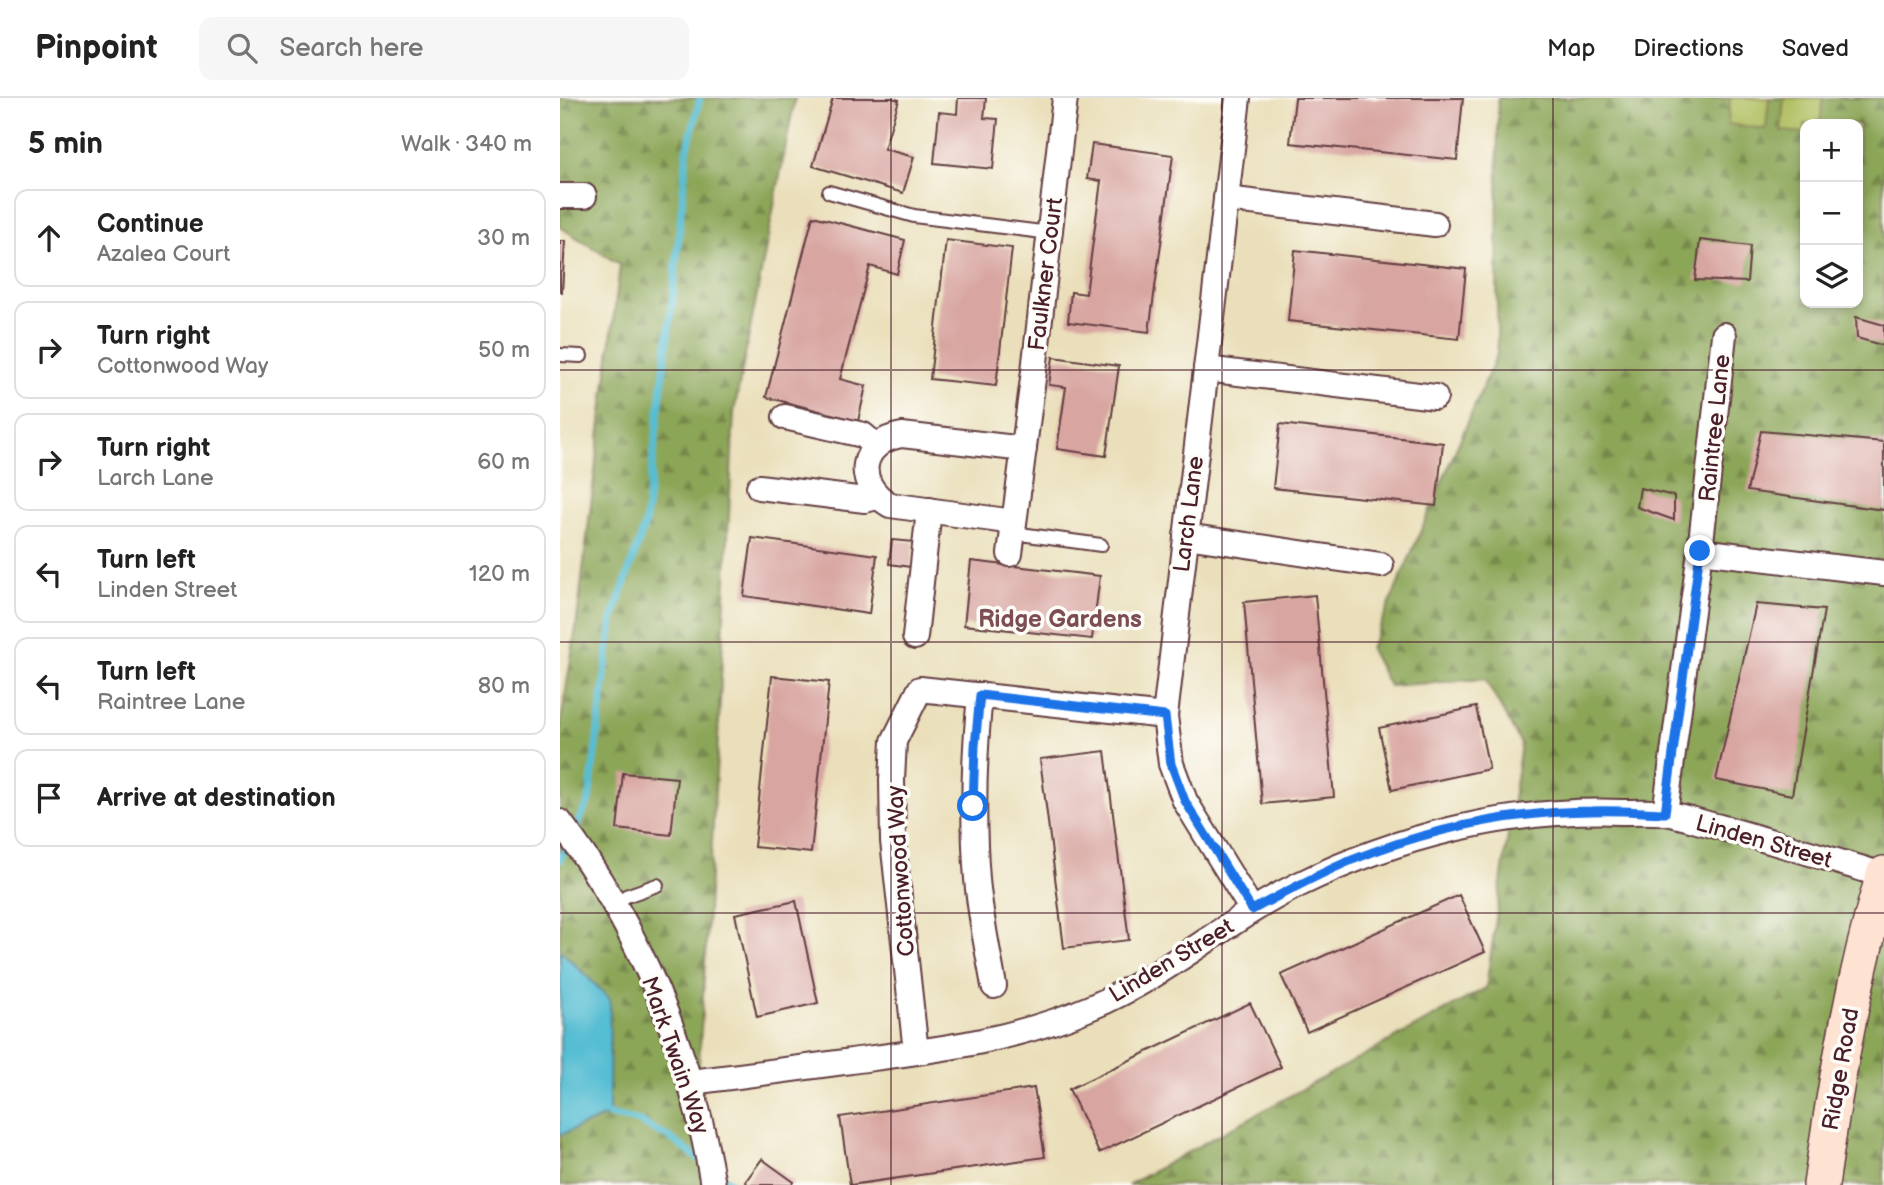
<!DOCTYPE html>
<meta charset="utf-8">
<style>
body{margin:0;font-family:"Balsamiq Sans",sans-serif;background:#f6f6f6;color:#222}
.controls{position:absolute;right:21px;top:21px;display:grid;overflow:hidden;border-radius:14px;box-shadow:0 4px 10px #0003}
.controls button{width:63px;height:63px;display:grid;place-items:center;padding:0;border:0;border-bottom:2px solid #e0e0e0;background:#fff;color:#222;font:35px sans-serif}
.stop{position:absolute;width:21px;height:21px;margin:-16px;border:5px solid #1a73e8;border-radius:50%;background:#fff}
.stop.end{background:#1a73e8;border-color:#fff;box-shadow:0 2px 7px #0008}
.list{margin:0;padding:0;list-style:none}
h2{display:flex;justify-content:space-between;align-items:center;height:91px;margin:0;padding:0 28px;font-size:30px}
h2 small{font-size:23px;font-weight:400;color:#767676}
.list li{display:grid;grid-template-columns:46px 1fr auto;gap:21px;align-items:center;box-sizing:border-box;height:98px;margin:0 14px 14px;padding:0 14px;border:2px solid #e0e0e0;border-radius:14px}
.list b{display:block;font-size:26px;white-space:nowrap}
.list p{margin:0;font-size:23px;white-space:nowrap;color:#767676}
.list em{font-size:23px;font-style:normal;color:#767676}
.icon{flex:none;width:38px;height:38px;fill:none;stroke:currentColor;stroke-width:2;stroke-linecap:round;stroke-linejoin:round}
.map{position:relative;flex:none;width:1324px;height:1087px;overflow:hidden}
header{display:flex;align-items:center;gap:42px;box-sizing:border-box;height:98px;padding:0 35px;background:#fff;border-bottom:2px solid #e0e0e0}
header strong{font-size:33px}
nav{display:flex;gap:38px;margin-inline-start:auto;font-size:24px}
.search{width:490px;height:63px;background:#f6f6f6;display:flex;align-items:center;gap:18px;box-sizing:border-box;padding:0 24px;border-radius:14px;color:#767676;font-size:26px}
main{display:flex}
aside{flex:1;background:#fff}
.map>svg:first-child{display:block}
.forest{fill:url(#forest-firs);stroke:#6b6242;stroke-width:2;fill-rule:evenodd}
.pitch{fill:#b1bf62;stroke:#7e6f46;stroke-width:2}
.water{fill:#56bed3;stroke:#506e7f;stroke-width:2}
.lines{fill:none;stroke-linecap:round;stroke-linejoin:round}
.stream{stroke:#56bed3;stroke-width:7}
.building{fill:#d8a5a0}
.lane-casing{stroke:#623c40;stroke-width:16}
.street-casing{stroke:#623c40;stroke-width:28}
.secondary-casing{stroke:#623c40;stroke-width:38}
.lane{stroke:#fff;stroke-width:12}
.street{stroke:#fff;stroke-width:24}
.secondary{stroke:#fee3d2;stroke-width:35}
.route{stroke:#1a73e8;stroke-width:9}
.grid{fill:none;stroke:#4a1f2b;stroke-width:2;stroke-opacity:0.55}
.labels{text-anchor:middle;stroke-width:7;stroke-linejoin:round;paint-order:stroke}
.street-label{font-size:23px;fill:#4a1f2b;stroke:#fdfcf7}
.neighbourhood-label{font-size:24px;font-weight:bold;fill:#7c4e54;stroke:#fdfcf7}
</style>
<header>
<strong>Pinpoint</strong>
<div class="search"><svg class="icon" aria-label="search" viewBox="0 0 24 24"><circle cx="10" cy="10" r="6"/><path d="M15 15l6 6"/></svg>Search here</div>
<nav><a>Map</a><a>Directions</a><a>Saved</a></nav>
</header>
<main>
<aside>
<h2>5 min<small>Walk · 340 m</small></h2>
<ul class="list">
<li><svg class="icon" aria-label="ahead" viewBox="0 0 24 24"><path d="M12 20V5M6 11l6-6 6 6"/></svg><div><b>Continue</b><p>Azalea Court</p></div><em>30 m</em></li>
<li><svg class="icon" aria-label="right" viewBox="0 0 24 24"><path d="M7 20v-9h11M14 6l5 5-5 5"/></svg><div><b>Turn right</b><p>Cottonwood Way</p></div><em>50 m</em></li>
<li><svg class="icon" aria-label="right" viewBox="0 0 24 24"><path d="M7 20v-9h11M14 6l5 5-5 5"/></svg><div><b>Turn right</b><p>Larch Lane</p></div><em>60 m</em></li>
<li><svg class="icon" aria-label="left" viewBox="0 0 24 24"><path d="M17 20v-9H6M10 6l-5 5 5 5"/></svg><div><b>Turn left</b><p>Linden Street</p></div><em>120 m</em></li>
<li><svg class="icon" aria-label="left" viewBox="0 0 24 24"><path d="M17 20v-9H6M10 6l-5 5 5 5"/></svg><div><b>Turn left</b><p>Raintree Lane</p></div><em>80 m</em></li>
<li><svg class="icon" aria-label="arrive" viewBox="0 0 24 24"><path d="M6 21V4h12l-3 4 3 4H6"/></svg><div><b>Arrive at destination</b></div></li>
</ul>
</aside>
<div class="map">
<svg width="1324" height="1087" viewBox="0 0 1324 1087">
<defs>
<pattern id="forest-firs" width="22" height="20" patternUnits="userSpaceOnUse" patternTransform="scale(1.75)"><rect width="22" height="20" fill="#8ca658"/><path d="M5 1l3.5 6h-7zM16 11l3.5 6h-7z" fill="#748749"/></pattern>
</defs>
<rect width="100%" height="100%" fill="#fdfcf7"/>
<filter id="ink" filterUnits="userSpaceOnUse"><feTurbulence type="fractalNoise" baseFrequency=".0143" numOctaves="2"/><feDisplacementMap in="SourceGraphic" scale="14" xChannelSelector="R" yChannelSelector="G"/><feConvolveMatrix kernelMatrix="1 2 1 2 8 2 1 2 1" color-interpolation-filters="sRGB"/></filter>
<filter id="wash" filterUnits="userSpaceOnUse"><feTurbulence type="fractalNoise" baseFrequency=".00686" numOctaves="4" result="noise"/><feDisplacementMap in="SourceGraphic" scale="28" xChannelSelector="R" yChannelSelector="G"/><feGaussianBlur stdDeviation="1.57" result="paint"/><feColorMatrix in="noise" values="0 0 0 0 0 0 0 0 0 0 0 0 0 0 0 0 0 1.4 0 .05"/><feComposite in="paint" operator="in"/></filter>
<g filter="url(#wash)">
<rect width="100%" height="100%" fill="#eadfba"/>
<!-- forest -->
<g class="forest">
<polygon points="0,0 235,0 174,314 159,624 138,983 157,1087 0,1087 0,628 16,530 60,167 0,129"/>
<path d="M938,0h386v1087h-756l358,-197 35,-244 -36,-65 -96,7 -19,-37 127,-295zM1245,26h53v179h-53z"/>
</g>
<!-- pitch -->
<g class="pitch">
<polygon points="1170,0 1209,0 1206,31 1168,26"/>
<polygon points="1224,0 1263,0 1260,26 1245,26 1245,35 1221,33"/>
</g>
<!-- water -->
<polygon class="water" points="0,852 50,901 49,1017 0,1037"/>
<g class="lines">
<!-- stream -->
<g class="stream">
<polyline points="14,733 29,703 52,522 85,426 113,198 127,53 140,0"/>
<polyline points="0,762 9,744"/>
<polyline points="49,1017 78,1023 110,1040 143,1064"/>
<polyline points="158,1075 175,1087"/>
</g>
</g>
<g id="blocks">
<!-- building -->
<g class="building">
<polygon points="273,0 332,0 339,2 324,51 354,59 343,95 253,68"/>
<polygon points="398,0 426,0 424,20 438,21 433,71 374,65 379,14 397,16"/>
<polygon points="735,0 903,0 897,62 730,45"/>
<polygon points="532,46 613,57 589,234 508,224 511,194 526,196 541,83 527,81"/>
<polygon points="253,118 345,142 337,176 310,168 280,281 306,288 298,323 206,299"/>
<polygon points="386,142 452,150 436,288 370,281"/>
<polygon points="1140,142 1190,148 1187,184 1135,182"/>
<polygon points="0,143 5,143 2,194 0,194"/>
<polygon points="735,152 906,171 899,241 728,223"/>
<polygon points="1296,219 1324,227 1324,248 1297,240"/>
<polygon points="493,259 559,268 546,358 497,351 506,289 489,287"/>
<polygon points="720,326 883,345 876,408 713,390"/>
<polygon points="1201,333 1324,344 1324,412 1187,393"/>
<polygon points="1080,390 1114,398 1114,422 1077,409"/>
<polygon points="192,440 317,457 309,516 184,498"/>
<polygon points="332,442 354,444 351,469 329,466"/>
<polygon points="411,463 540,478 532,541 404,527"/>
<polygon points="755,497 774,699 702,706 684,504"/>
<polygon points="1196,506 1264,512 1232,697 1156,682"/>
<polygon points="212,578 269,584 251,755 194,749"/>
<polygon points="916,609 929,671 832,692 819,630"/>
<polygon points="545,653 569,842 504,850 480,661"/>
<polygon points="63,675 117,680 111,737 57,731"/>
<polygon points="899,797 925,854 747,934 721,877"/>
<polygon points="236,803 258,905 197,919 175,816"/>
<polygon points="690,905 721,969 539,1055 509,991"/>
<polygon points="474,990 485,1059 290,1087 280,1019"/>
<polygon points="202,1061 234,1084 232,1087 189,1087 185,1084"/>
</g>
</g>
</g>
<g filter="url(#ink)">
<use href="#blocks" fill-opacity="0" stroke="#623c40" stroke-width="2"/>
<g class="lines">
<defs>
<g id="lane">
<polyline points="269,94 354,118 490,135"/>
<polyline points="0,257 21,258"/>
<polyline points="453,435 541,447"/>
<polyline points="54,808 66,798 97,787"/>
</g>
<g id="street">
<polyline points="678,0 605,618 611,666 625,703 692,812"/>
<polyline points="0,98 24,98"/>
<polyline points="666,101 875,126"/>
<polyline points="646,271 875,299"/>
<polyline points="225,319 303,337 316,348"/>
<polyline points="199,389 305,402 317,399"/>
<path d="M454,424l-124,-17c-37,-22 -31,-63 12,-70l122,14"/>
<polyline points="626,438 821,467"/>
<polyline points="1140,453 1324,475"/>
<polyline points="450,456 474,273 505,0"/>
<polyline points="355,539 369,412"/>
<path d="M420,597c-6,62 -8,122 -3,184 3,36 11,72 17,107"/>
<polyline points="1105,715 1140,453 1164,237"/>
<path d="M0,724c79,104 132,234 153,363"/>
<polyline points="356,954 333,743 332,682 334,643 360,591 605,618"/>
<path d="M130,984c59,-7 117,-15 176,-23 78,-10 152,-20 226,-52 75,-31 134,-87 206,-122 100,-49 211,-77 323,-73 14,0 30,-1 44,1 18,3 37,10 55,14 55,15 109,32 163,48"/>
</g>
<path id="secondary" d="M1261,1087c15,-106 33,-209 63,-311"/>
</defs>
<!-- lane casing -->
<use href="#lane" class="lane-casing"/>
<!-- street casing -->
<use href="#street" class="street-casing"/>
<!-- secondary casing -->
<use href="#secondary" class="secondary-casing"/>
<!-- lane -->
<use href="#lane" class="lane"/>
<!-- street -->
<use href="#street" class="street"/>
<!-- secondary -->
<use href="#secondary" class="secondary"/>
</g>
</g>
<g class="lines" filter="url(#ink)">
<!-- route -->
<path class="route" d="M413,708l2,-60 5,-51 185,21 6,48 14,37 67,109c33,-18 66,-36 100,-50 75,-30 158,-48 239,-49 25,-1 50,1 74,2l35,-262"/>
</g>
<!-- grid -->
<path class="grid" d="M331,0v1087M662,0v1087M993,0v1087M0,272h1324M0,544h1324M0,815h1324"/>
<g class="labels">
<!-- street labels -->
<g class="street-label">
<text transform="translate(485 176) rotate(-83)" y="8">Faulkner Court</text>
<text transform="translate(1154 330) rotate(-84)" y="8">Raintree Lane</text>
<text transform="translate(628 416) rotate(-83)" y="8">Larch Lane</text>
<text transform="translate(1204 743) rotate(16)" y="8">Linden Street</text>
<text transform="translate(340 773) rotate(-94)" y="8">Cottonwood Way</text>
<text transform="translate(611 862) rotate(-31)" y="8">Linden Street</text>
<text transform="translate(116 957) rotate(71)" y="8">Mark Twain Way</text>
<text transform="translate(1280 971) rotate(-80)" y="8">Ridge Road</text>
</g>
<!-- neighbourhood labels -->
<g class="neighbourhood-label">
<text x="500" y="529">Ridge Gardens</text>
</g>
</g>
</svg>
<div class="controls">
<button>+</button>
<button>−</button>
<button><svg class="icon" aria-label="layers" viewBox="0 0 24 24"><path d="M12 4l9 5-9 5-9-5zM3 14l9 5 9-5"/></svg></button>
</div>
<div class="stop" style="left:413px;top:708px"></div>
<div class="stop end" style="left:1140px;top:453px"></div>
</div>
</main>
